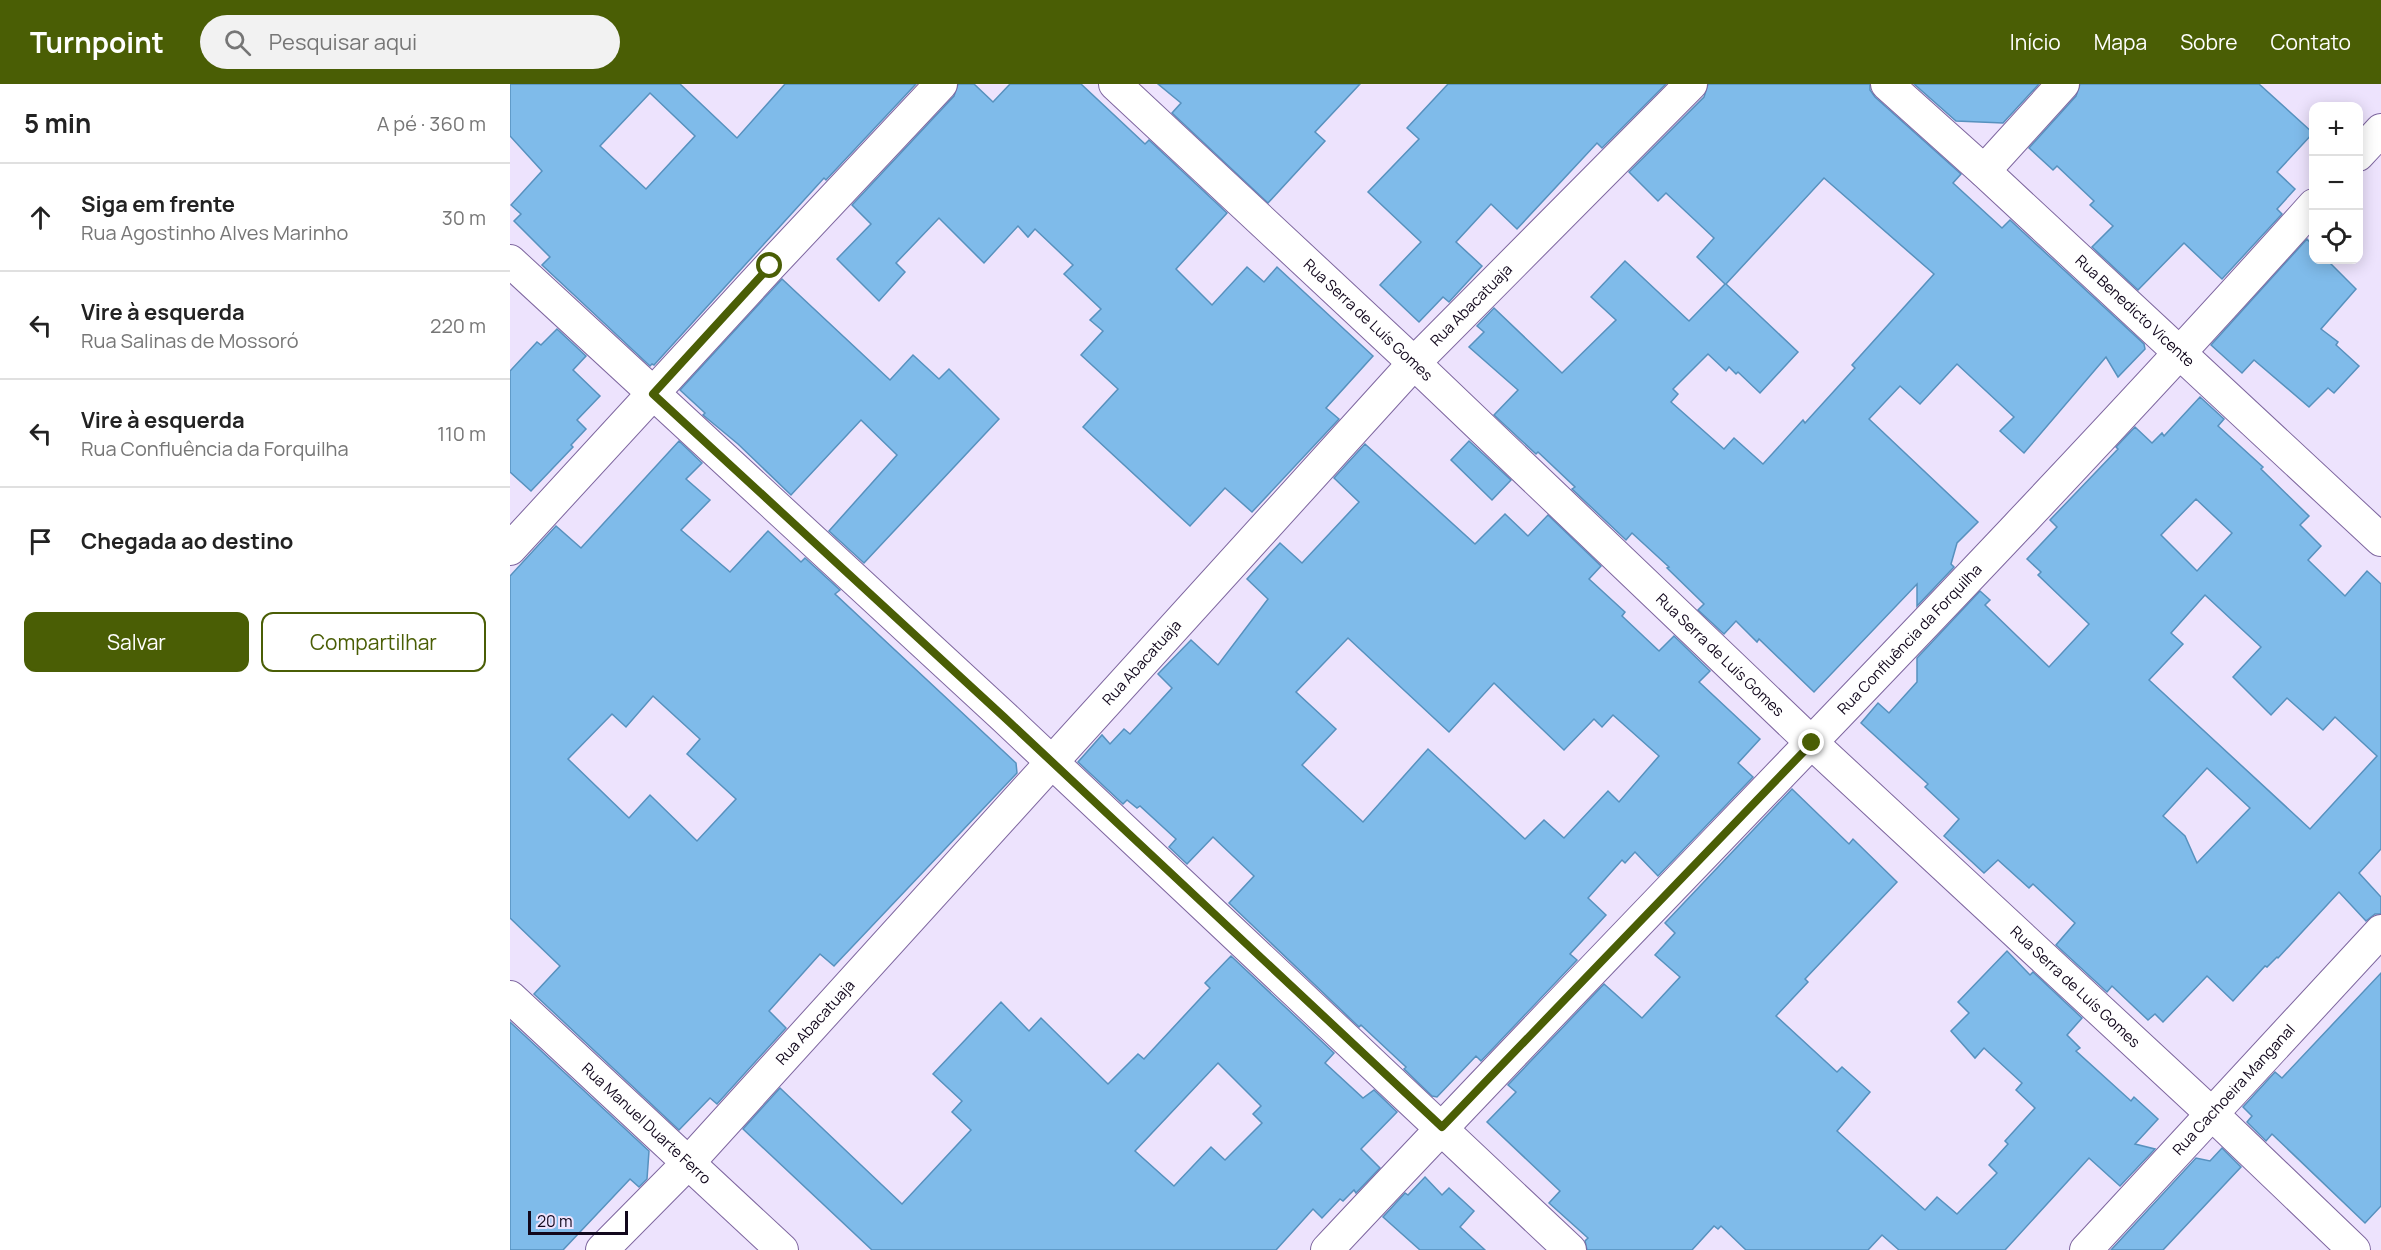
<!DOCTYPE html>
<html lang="pt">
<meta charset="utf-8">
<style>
body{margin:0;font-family:Manrope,sans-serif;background:#f2f2f2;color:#222}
.controls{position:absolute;right:18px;top:18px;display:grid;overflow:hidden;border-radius:12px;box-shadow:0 3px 15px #0003}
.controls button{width:54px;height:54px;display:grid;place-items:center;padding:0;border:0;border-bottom:2px solid #e0e0e0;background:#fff;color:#222;font:30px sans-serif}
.scale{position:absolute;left:18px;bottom:15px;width:100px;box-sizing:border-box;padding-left:6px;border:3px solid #11071c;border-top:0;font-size:16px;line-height:21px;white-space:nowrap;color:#11071c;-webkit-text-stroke:4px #ede3fd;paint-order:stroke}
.stop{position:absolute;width:18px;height:18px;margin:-14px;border:4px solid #4a5e05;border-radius:50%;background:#fff}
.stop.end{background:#4a5e05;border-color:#fff;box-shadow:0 2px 6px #0008}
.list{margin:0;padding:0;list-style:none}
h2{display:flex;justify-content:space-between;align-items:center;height:78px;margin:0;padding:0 24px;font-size:26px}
h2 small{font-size:20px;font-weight:400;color:#767676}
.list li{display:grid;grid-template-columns:39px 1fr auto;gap:18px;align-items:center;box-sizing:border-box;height:108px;padding:0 24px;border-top:2px solid #e0e0e0}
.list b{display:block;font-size:22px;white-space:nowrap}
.list p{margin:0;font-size:20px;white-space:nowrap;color:#767676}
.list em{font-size:20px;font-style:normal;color:#767676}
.actions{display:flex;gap:12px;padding:18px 24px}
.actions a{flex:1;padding:14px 0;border:2px solid #4a5e05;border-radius:12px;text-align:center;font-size:21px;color:#4a5e05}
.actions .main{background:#4a5e05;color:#fff}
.icon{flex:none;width:33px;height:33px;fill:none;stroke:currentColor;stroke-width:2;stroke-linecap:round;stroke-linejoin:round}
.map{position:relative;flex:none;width:1871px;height:1166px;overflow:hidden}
header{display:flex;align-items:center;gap:36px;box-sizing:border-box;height:84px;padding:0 30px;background:#4a5e05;color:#fff}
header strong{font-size:28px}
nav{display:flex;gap:33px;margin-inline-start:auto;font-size:21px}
.search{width:420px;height:54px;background:#f2f2f2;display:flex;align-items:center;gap:15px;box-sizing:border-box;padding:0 21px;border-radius:33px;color:#767676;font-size:22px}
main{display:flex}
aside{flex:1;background:#fff}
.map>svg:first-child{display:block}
.building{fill:#7fbbea;stroke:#5791be;stroke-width:1.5;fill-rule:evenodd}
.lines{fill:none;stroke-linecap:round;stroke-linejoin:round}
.street-casing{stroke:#7e669f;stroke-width:34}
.street{stroke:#fff;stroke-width:32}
.route{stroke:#4a5e05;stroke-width:8}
.labels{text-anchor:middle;stroke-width:4.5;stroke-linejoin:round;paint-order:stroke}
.street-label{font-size:15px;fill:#11071c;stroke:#ede3fd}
</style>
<header>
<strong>Turnpoint</strong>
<div class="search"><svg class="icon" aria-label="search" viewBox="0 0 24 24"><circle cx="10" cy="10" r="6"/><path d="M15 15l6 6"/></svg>Pesquisar aqui</div>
<nav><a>Início</a><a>Mapa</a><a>Sobre</a><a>Contato</a></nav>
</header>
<main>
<aside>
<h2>5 min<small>A pé · 360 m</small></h2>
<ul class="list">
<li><svg class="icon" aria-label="ahead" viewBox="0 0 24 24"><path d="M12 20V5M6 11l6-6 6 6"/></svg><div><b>Siga em frente</b><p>Rua Agostinho Alves Marinho</p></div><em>30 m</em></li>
<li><svg class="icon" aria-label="left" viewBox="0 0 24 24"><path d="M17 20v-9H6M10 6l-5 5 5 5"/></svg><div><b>Vire à esquerda</b><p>Rua Salinas de Mossoró</p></div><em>220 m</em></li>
<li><svg class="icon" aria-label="left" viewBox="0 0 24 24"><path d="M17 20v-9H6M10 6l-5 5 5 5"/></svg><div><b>Vire à esquerda</b><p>Rua Confluência da Forquilha</p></div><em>110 m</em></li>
<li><svg class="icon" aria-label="arrive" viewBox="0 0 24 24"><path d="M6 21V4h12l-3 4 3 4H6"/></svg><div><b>Chegada ao destino</b></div></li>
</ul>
<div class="actions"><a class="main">Salvar</a><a>Compartilhar</a></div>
</aside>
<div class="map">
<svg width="1871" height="1166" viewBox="0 0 1871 1166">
<rect width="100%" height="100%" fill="#ede3fd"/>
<!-- building -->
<g class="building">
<path d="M0,0h170l57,54 48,-54h131l-90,96 -2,-2 -170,187 -2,-1 -2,2 -108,-101 8,-8 -36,-36 7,-7 -10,-9 31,-34 -32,-35zM140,9l45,43 -49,53 -46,-43z"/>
<polygon points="448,0 464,0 483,18 500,0 571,0 635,60 639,56 717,129 666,185 702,221 737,183 754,198 767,183 863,272 816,324 829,335 742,428 715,404 680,442 573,343 608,305 571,271 593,247 580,236 591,225 554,190 563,181 525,145 518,153 508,142 474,179 429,134 386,179 395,188 369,217 327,175 361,140 342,121 444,12"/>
<polygon points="648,0 850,0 805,48 815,57 758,119 662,29 671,19"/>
<polygon points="938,0 1156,0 1092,64 1087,59 1007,145 981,120 946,158 972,182 939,218 933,213 909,238 870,201 911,158 858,108 909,55 897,44"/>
<path d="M1198,0h162v6l5,7 86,77 -8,9 49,45 8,-8 134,124 1,5 -27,28 -12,-20 -82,96 -24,-22 14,-14 -57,-53 -37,40 -20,-18 -31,33 109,103 -21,21 -6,21 3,3 -37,39v-22l-103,108 -55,-53 -2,3 -21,-21 -12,13 -26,-24 6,-6 -37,-36 2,-1 -37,-34 -6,7 -54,-51 3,-2 -37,-35 -2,2 -42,-39 24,-25 -49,-43 15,-15 -7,-6 17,-18 68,65 54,-53 -25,-23 34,-36 64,60 36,-37 -28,-27 17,-19 -48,-45 -8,8 -29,-29 75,-75zM1314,94l110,96 -82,91 3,3 -50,55 -2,-3 -40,44 -29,-26 -10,11 -53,-47 7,-8 -5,-5 35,-35 18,17 3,-4 7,7 2,-2 22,21 38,-41 -72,-68z"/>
<polygon points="1404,0 1529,0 1493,39 1446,37"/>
<polygon points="1570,0 1749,0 1803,49 1767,88 1785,105 1767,125 1772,130 1712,195 1674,159 1628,206 1582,163 1603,142 1580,121 1584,117 1547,82 1543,86 1519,64 1566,12"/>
<polygon points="1797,155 1803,162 1803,176 1817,176 1846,205 1811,245 1828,258 1826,261 1849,282 1824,309 1818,304 1799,323 1744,276 1732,289 1701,261"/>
<polygon points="272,195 380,296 403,271 429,295 439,285 489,335 354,479 319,447 387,371 351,336 281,411 228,360 193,331 195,329 170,306"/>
<polygon points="47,245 76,272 63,286 90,312 67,336 76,345 61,361 63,363 21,407 0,388 0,287 27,258 31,261"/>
<path d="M1690,313l24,22 -6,7 45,41 -2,2 48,47 -9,9 21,21 -13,14 37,36 22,-25 14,13v265l-22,24 22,24v17h-6l-9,7 -27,-29 -61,66 -1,-1 -10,10 -2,-1 -32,35 -26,-25 -44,46 -8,-8 -7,6 -36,-34 -5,6 -51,-47 19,-22 -42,-39 -4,4 -31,-28 -14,13 -40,-37 15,-17 -34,-32 3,-3 -67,-61 17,-20 11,10 28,-31v-24l63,-67 10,9 -5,5 64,62 40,-43 -51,-49 3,-3 -14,-13 30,-32 -7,-7 68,-71 -2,-2 19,-20 17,16 10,-10 2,3zM1686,415l36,34 -35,38 -36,-36zM1695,511l56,52 -28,30 38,38 16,-17 36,32 12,-13 42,39 -67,73 -161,-149 34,-36 -12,-11zM1697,684l43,40 -53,55 -12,-27 -22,-20z"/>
<path d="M169,357l23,22 -16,16 24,21 -29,30 49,42 38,-41 33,31 4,-4 35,32 -5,4 181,169 1,10 -183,193 -14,-12 -51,57 17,17 -69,76 -7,-6 -31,32 -145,-136 26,-28 -50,-48v-342l46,-50 25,22zM143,612l47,43 -13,15 49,45 -39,42 -47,-46 -21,23 -61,-59 44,-45 14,13z"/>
<polygon points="959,357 1001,396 982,416 941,376"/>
<path d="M855,360l110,100 30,-30 23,22 20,-21 53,51 -12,13 36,33 -3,4 37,35 15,-15 36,35 -11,11 61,57 -22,24 15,14 -95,99 -23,-24 -10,11 -3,-3 -34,38 18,17 -36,39 7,6 -96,101 -5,-5 -39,41 -5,-1 -28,-27 2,-2 -45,-42 -2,2 -130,-124 25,-27 -41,-39 -26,27 -18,-17 7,-8 -36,-33 -3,2 -10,-8 -4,4 -45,-42 24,-27 8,9 14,-15 6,5 42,-46 -14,-14 33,-34 27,25 50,-66 -21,-20 33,-36 22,20 57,-61 -25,-24zM838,554l101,94 45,-49 70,67 30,-31 8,8 11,-12 46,41 -40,46 -11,-11 -44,47 -20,-18 -19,19 -97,-90 -65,73 -61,-57 34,-36 -40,-37z"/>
<polygon points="1282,705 1339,760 1343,755 1387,798 1295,895 1298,898 1266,932 1327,988 1332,983 1360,1008 1327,1047 1415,1126 1427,1113 1447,1130 1487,1089 1479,1081 1498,1060 1495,1057 1525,1024 1506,1006 1512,999 1474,964 1465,974 1441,947 1459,929 1448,918 1497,867 1520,891 1523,888 1572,934 1557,951 1570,964 1566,967 1621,1017 1624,1013 1648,1035 1625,1060 1645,1065 1610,1102 1579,1074 1495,1166 1389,1166 1372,1151 1358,1166 1236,1166 1211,1142 1208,1145 1204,1142 1182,1166 1077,1166 1075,1157 1078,1154 1039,1119 1050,1107 977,1038 1006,1008 998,1001 1094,900 1132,934 1170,893 1145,871 1165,849 1155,839"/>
<path d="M721,872l103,97 -9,10 38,35 11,-8 23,22 -36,37 19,19 -24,25 -2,-3 -11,11 -3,-2 -18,19 -9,-9 -37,41h-404l-129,-121 37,-41 122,116 69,-74 -19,-18 10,-11 -29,-27 68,-72 28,29 12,-13 67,66 30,-30 6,5 66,-71 -5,-5zM708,979l43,43 -8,8 9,9 -37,37 -14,-13 -37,39 -39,-35z"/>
<polygon points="1871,889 1871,1122 1855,1139 1762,1050 1756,1057 1737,1038 1742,1032 1733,1023 1765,988 1772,994"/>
<polygon points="0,938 139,1067 137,1095 129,1103 120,1095 53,1166 0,1166"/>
<polygon points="1712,1064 1731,1083 1653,1166 1601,1166 1686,1074 1700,1077"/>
<polygon points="915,1093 932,1111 939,1104 964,1127 950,1143 975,1166 910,1166 873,1133 895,1109 898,1111"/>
</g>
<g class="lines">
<defs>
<g id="street">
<path id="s1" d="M605,0l299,279 398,380 401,372 141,135"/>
<path id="s2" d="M1377,0l97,87 397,369"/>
<polyline points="1848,71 1871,46"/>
<polyline points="1474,87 1553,0"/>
<polyline points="0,177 494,633 1060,1166"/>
<polyline points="0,465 260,182 431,0"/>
<path id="s3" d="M0,913l272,253"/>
<path id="s4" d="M92,1166l87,-88 725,-799 277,-279"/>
<path id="s5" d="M817,1166c327,-350 667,-688 987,-1045"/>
<path id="s6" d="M1576,1166l295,-319"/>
</g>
</defs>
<!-- street casing -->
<use href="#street" class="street-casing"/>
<!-- street -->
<use href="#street" class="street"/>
</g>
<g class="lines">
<!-- route -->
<polyline class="route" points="260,182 143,310 494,633 932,1043 1302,659"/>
</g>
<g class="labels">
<!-- street labels -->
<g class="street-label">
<text dy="5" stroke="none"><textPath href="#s4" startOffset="1284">Rua Abacatuaja</textPath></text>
<text dy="5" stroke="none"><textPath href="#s2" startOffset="336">Rua Benedicto Vicente</textPath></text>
<text dy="5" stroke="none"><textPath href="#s1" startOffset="346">Rua Serra de Luís Gomes</textPath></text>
<text dy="5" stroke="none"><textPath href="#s5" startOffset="844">Rua Confluência da Forquilha</textPath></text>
<text dy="5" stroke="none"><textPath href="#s1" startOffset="832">Rua Serra de Luís Gomes</textPath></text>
<text dy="5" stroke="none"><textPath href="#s4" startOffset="798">Rua Abacatuaja</textPath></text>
<text dy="5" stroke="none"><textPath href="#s1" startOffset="1318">Rua Serra de Luís Gomes</textPath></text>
<text dy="5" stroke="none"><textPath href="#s4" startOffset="312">Rua Abacatuaja</textPath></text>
<text dy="5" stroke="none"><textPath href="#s6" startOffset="218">Rua Cachoeira Manganal</textPath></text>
<text dy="5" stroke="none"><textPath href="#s3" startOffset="186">Rua Manuel Duarte Ferro</textPath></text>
</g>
</g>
</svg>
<div class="controls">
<button>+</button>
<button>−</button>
<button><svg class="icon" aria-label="locate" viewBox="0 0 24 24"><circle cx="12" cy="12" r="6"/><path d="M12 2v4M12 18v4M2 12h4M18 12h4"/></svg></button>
</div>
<div class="scale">20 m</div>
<div class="stop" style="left:260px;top:182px"></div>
<div class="stop end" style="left:1302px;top:659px"></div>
</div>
</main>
